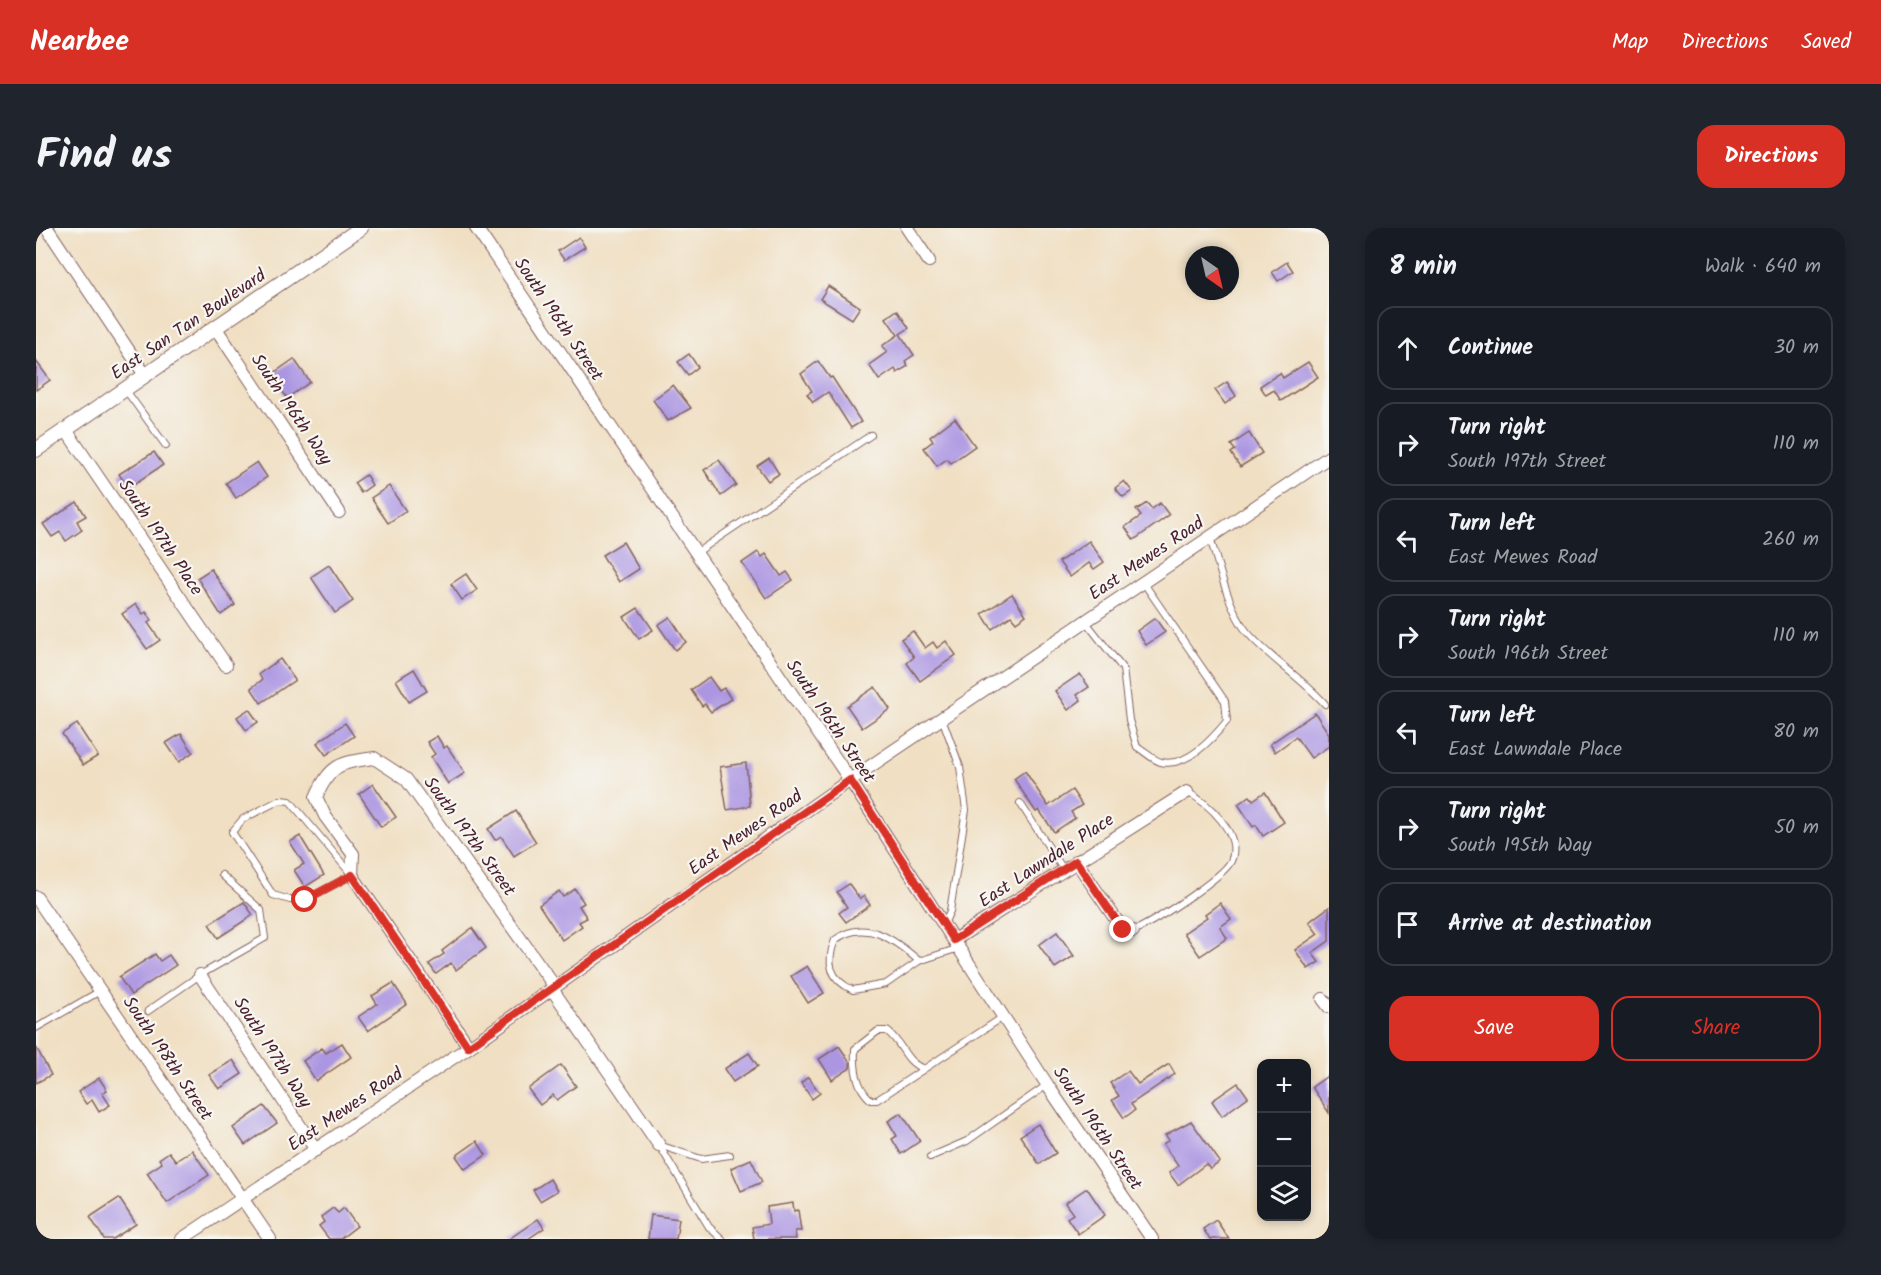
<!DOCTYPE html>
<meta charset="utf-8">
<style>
body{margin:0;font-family:Kalam,sans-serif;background:#20242c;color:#f1f3f6}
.controls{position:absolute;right:18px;bottom:18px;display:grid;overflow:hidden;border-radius:12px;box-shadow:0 3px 9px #0003}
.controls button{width:54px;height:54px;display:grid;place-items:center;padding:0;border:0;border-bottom:2px solid #363941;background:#171b24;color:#f1f3f6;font:30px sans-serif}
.compass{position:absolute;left:1149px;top:18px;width:54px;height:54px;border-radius:50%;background:#171b24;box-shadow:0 3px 9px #0003;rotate:146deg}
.stop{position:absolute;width:18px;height:18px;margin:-14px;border:4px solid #d93025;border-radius:50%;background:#fff}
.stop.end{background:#d93025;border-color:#fff;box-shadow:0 2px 6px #0008}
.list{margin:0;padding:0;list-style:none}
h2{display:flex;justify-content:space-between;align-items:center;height:78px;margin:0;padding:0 24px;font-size:26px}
h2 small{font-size:20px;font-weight:400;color:#9ea1a6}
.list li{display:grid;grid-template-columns:39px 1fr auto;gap:18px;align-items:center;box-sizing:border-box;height:84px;margin:0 12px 12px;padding:0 12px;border:2px solid #363941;border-radius:18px}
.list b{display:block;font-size:22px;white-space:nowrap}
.list p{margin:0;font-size:20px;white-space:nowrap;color:#9ea1a6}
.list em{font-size:20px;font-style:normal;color:#9ea1a6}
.actions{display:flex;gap:12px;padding:18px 24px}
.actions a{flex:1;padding:14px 0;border:2px solid #d93025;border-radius:18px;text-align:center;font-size:21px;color:#d93025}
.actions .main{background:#d93025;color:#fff}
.icon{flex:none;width:33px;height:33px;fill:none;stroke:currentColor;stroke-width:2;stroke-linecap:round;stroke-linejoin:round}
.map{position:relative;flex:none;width:1293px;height:1011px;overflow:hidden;border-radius:18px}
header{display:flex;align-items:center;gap:36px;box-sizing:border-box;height:84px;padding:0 30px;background:#d93025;color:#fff}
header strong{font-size:28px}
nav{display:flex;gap:33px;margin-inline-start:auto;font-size:21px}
.intro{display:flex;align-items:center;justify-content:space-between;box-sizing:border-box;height:144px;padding:0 36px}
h1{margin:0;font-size:42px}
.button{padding:15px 27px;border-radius:18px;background:#d93025;color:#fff;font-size:21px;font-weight:700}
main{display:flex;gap:36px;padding:0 36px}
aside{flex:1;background:#171b24;border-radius:18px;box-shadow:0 3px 9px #0003}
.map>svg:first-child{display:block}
.building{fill:#ac96e2}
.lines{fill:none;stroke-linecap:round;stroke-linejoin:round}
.service-casing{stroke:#846260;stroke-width:8}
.minor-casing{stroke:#846260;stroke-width:14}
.tertiary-casing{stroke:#846260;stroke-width:16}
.service{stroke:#fff;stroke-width:6}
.minor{stroke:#fff;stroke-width:12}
.tertiary{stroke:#fff;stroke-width:14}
.route{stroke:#d93025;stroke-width:8}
.labels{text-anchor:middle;stroke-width:4.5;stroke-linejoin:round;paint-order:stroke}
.street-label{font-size:18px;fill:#4a1f2b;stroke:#f6f6f2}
</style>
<header>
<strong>Nearbee</strong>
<nav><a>Map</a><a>Directions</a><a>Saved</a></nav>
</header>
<div class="intro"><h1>Find us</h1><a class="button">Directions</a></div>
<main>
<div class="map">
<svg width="1293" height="1011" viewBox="0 0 1293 1011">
<rect width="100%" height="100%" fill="#f6f6f2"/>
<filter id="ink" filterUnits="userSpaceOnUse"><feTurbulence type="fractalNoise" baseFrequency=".0167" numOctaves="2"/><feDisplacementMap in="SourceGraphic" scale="12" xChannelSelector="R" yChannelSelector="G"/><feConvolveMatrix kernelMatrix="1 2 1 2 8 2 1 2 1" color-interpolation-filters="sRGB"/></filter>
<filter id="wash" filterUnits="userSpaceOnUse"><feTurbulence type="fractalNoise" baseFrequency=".008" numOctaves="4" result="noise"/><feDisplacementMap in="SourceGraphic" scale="24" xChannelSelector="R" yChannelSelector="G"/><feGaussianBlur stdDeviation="1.35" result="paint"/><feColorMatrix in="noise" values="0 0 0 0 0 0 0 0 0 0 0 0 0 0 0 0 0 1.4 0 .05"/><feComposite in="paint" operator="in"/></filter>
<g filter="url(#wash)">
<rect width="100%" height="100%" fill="#f0dfc2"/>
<g id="blocks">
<!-- building -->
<g class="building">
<polygon points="543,9 549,19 528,32 522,23"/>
<polygon points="1251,34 1257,43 1242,53 1236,44"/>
<polygon points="792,58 824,79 816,91 784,71"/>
<polygon points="861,82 873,100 864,106 878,127 869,133 872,138 861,145 859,141 843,152 833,137 851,124 846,118 862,107 850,90"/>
<polygon points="653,126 662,139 652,147 642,134"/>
<polygon points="258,131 274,154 251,170 235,147"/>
<polygon points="0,133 14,152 0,162"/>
<polygon points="782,133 794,150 796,149 825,194 815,200 792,164 777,174 771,166 776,163 765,146"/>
<polygon points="1272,134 1282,149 1245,173 1238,162 1230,167 1224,158 1244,145 1247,150"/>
<polygon points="1191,154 1200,168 1189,176 1179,162"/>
<polygon points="637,157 655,180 632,193 617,172"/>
<polygon points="919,190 939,218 915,235 911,231 901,238 888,220 897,213 894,209"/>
<polygon points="1213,205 1226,225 1204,239 1195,225 1199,222 1195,217"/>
<polygon points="118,224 127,237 92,260 83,246"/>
<polygon points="733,230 743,246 732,253 721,238"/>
<polygon points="683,232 700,257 685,268 668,242"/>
<polygon points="221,234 231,249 200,270 190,255"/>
<polygon points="330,247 336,257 325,265 318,255"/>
<polygon points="1088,253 1096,263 1087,269 1079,260"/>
<polygon points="353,258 370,283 352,295 335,270"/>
<polygon points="41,274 50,288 41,293 46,302 30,313 24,304 16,309 7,296"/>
<polygon points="1111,275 1116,281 1124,275 1133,287 1098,312 1089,299 1105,288 1100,282"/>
<polygon points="1053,313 1068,334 1058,341 1053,335 1034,349 1023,334"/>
<polygon points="587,314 603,341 583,354 566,327"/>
<polygon points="722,324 726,329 730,326 745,348 751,344 757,352 730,370 706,335"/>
<polygon points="293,337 317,373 299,385 275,349"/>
<polygon points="175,341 199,377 185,387 161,350"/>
<polygon points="430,346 441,362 426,372 415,356"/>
<polygon points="976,366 990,387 980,394 975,388 956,401 946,386"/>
<polygon points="100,376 107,386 110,384 116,392 112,395 124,412 111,421 86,386"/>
<polygon points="602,380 617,402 603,411 588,389"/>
<polygon points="634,389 650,414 639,422 622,397"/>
<polygon points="1119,390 1129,404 1110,417 1101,403"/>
<polygon points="877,403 889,420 897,414 901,420 910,413 920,427 884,453 871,435 878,429 865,411"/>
<polygon points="244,431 259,452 225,475 215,460 226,452 223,446"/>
<polygon points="378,441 391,463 373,474 360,452"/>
<polygon points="1044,446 1053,459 1041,467 1045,472 1032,482 1019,463"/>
<polygon points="673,449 683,463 688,460 695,471 675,484 669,476 666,478 655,462"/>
<polygon points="839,459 854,481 826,500 811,478"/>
<polygon points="213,481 222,494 210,502 201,489"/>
<polygon points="1279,485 1293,506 1293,518 1275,530 1260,509 1239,524 1234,516"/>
<polygon points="309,495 318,508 290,527 281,515"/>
<polygon points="41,496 62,528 47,537 26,506"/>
<polygon points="145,506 157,524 143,534 130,515"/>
<polygon points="401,508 408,520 411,518 429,545 412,556 395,529 399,526 391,514"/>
<polygon points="710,535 714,578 691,582 684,539"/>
<polygon points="989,543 1012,578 1036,562 1046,577 1035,584 1039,590 1018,604 1003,582 1000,584 978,551"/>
<polygon points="337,556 360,589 345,599 323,566"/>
<polygon points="1229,564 1248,594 1227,608 1220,597 1217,599 1202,576 1214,568 1217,572"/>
<polygon points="480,583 500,614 478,628 465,608 459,612 452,601"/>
<polygon points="264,608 288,647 269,659 258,642 268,636 254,614"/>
<polygon points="813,656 824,671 828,668 834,677 810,694 803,685 811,679 801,664"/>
<polygon points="539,661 548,675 543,678 551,690 543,694 546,698 526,712 503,677 523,663 527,669"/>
<polygon points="208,674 217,687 182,710 173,696"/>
<polygon points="1184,675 1195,691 1184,699 1191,710 1164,728 1148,705 1171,689 1169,686"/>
<polygon points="1293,679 1293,713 1276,725 1283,734 1272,741 1259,722 1282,706 1273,694"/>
<polygon points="436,700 450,720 420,742 415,735 400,746 393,736 408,726 406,723"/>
<polygon points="1021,704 1038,728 1019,740 1003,717"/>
<polygon points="119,726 124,733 133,727 140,737 95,767 83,749"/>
<polygon points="771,738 788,765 772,775 755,748"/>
<polygon points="357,755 371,776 332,803 322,789 341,776 336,768"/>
<polygon points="306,815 315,829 280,853 267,833 286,820 290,825"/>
<polygon points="803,818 814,834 814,840 796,852 783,831"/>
<polygon points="0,819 15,847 0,855"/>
<polygon points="713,825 722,838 697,854 688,841"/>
<polygon points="197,832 206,846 183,861 173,847"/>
<polygon points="1133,836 1139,846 1095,876 1099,882 1088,890 1076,872 1083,868 1074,855 1092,843 1102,856"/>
<polygon points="525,837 540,858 521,872 517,867 504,877 492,861"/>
<polygon points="1293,847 1293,885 1276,859"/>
<polygon points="772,849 784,865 776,871 765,855"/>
<polygon points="63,850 71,862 66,865 74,877 63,884 56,872 50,876 42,864"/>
<polygon points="1202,855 1212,869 1186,888 1176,873"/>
<polygon points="228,878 241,895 209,917 197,900"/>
<polygon points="865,885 884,913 865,926 856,911 861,908 852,893"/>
<polygon points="1155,893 1184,934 1174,941 1170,936 1142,957 1133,945 1142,938 1127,916 1133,912 1129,907"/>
<polygon points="1002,896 1020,925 1003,936 984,908"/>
<polygon points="441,913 450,927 429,941 420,928"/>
<polygon points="156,922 173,947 131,975 111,945 126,935 123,931 133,924 140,933"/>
<polygon points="715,931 726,954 705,963 695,940"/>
<polygon points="514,951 521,963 504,973 497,962"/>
<polygon points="1051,960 1069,987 1042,1006 1031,990 1037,986 1029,975"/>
<polygon points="83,970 100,996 77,1011 68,1011 54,989"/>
<polygon points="757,975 758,983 762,982 765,1003 759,1003 760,1011 718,1011 716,999 733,996 731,979"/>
<polygon points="297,980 302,985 308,980 321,998 304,1011 293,1011 283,998 288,994 285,989"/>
<polygon points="615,987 643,991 640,1011 612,1011"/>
<polygon points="502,991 508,1000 492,1011 473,1011"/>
<polygon points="1180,992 1193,1011 1174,1011 1167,1001"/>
</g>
</g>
</g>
<g filter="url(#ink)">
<use href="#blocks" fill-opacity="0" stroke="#846260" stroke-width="1.5"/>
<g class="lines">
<defs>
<g id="service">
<polyline points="89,161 130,218"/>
<path d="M1174,309c8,27 19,73 37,95 23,27 54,45 78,72"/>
<polyline points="660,325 835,207"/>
<path d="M1050,394l37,47 6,51 8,27c7,4 16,13 24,15 26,6 52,-24 66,-41l-2,-20 -82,-119"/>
<polyline points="906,490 924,539 930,582 914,683 908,696"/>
<polygon points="244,572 254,573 316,647 269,672 254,672 237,667 196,604 207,591"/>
<polyline points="984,575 1027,641"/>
<path d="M1097,703c19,-8 90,-53 98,-70 12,-27 -24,-59 -44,-69"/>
<path d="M883,733c-24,-21 -54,-44 -84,-21 -9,22 -6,39 18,50l33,-6 33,-23 40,-13"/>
<polyline points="112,783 164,747 229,710 225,682 186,647"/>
<polyline points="0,800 64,763"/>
<path d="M888,841c-20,-7 -21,-26 -37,-38h-9l-23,18c-1,19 1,38 16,51h6l126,-83"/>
<polyline points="623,917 673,999 686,1011"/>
<polyline points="623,917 665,931 694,927"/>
<polyline points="894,929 931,913 1011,857"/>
</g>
<g id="minor">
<polyline points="11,0 109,147"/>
<polyline points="440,0 814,552 1014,861 1116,1011"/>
<polyline points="871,0 893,33"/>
<polyline points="179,99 303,284"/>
<polyline points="30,202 190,437"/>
<polyline points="1040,633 1087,702 1097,703"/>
<polyline points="0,669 234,1011"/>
<polyline points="918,712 1151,564"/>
<polyline points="164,747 280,922"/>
<polyline points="516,761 623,917"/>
<polyline points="1287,771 1293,779"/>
<path d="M433,819l-117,-172 1,-21 -28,-38 -9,-19c15,-33 23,-34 58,-39l32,21 149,208"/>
<polyline points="146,1011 433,819 814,552 1293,229"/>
</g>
<polyline id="tertiary" points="0,222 325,0"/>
</defs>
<!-- service casing -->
<use href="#service" class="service-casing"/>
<!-- minor casing -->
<use href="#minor" class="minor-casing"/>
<!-- tertiary casing -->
<use href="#tertiary" class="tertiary-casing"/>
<!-- service -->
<use href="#service" class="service"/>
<!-- minor -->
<use href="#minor" class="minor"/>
<!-- tertiary -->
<use href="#tertiary" class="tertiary"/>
</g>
</g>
<g class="lines" filter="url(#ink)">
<!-- route -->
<polyline class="route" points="269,672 316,647 432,819 814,552 918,712 1040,633 1087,702"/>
</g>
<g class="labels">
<!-- street labels -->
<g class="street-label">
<text transform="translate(523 91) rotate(56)" y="6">South 196th Street</text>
<text transform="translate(152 96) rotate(-34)" y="6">East San Tan Boulevard</text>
<text transform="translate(256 181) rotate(56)" y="6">South 196th Way</text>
<text transform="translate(125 309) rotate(56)" y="6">South 197th Place</text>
<text transform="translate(1110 330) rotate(-34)" y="6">East Mewes Road</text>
<text transform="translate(795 493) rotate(56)" y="6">South 196th Street</text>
<text transform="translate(709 604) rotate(-35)" y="6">East Mewes Road</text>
<text transform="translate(434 608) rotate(54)" y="6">South 197th Street</text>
<text transform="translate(1010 632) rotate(-33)" y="6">East Lawndale Place</text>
<text transform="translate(237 824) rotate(57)" y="6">South 197th Way</text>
<text transform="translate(132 830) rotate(56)" y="6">South 198th Street</text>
<text transform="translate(309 881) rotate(-34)" y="6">East Mewes Road</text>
<text transform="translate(1062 900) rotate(56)" y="6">South 196th Street</text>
</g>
</g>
</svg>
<div class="controls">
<button>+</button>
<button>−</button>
<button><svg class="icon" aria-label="layers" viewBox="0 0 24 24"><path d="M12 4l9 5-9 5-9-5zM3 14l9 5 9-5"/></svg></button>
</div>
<svg class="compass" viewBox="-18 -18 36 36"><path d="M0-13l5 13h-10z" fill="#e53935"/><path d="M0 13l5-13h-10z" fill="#9ea1a6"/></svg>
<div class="stop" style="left:269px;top:672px"></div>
<div class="stop end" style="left:1087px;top:702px"></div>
</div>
<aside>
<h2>8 min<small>Walk · 640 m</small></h2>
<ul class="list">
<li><svg class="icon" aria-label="ahead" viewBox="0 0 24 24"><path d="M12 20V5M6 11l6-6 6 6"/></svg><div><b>Continue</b></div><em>30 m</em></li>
<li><svg class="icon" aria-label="right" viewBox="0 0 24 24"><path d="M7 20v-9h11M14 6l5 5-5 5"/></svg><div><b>Turn right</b><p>South 197th Street</p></div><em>110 m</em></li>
<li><svg class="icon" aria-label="left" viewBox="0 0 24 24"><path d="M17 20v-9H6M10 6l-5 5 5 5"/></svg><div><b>Turn left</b><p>East Mewes Road</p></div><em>260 m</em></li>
<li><svg class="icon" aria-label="right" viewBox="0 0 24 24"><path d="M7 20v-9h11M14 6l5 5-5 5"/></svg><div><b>Turn right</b><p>South 196th Street</p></div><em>110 m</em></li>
<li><svg class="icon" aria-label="left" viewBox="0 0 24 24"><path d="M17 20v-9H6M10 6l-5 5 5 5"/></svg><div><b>Turn left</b><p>East Lawndale Place</p></div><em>80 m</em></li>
<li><svg class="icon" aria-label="right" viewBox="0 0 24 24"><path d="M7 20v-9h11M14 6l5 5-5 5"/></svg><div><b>Turn right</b><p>South 195th Way</p></div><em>50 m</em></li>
<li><svg class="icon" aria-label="arrive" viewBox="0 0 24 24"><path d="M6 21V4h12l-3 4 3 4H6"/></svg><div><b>Arrive at destination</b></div></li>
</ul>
<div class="actions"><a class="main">Save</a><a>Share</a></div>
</aside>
</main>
